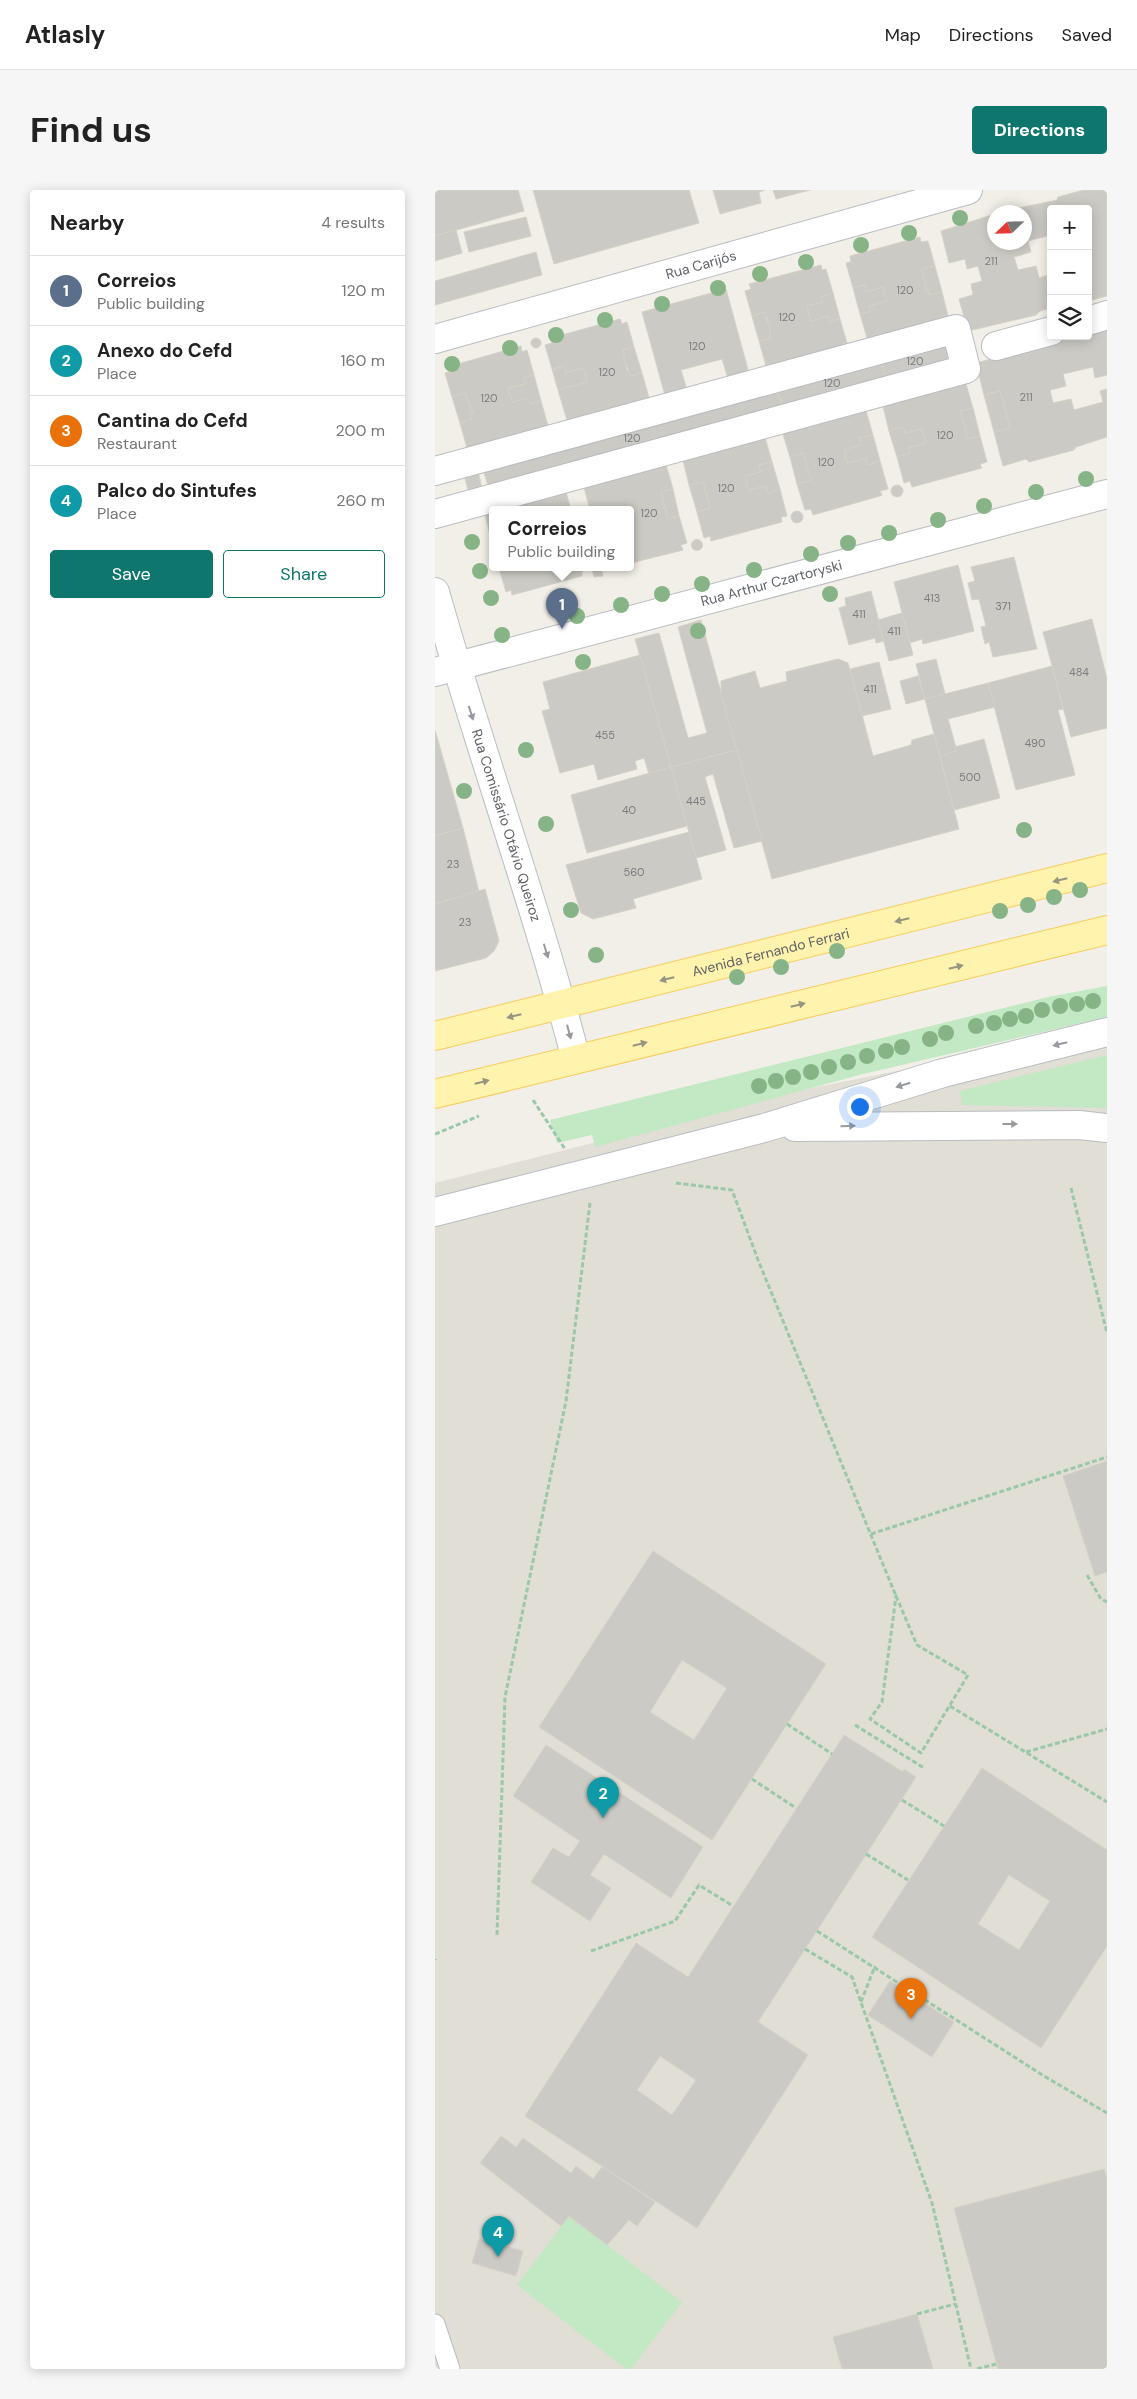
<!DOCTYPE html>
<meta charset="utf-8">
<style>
body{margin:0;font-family:"DM Sans",sans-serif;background:#f6f6f6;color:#222}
.controls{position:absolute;right:15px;top:15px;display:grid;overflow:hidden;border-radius:5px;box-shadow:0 2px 12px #0003}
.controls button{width:45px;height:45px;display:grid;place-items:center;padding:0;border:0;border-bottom:1px solid #e0e0e0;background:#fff;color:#222;font:25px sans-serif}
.compass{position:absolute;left:552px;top:15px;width:45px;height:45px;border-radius:50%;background:#fff;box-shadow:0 2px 12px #0003;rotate:247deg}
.you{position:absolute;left:424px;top:916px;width:18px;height:18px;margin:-12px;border:4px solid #fff;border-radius:50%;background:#1a73e8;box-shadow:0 0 0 8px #1a73e833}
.badge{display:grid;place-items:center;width:32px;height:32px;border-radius:50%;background:#0f766e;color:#fff;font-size:16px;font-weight:700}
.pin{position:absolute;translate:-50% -41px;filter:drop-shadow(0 1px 2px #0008)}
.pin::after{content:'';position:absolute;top:26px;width:18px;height:15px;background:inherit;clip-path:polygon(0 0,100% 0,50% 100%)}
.popup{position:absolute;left:54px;top:316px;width:145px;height:65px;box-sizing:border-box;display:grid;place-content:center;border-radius:5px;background:#fff;filter:drop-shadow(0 1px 4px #0005);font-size:16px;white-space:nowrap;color:#767676}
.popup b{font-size:19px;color:#222}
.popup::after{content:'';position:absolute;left:50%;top:100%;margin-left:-10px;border:10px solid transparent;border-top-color:#fff}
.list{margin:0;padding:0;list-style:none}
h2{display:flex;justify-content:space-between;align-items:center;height:65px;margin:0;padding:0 20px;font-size:21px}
h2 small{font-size:16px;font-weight:400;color:#767676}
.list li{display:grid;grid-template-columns:32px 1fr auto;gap:15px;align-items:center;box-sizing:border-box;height:70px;padding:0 20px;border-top:1px solid #e0e0e0}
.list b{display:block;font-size:19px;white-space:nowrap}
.list p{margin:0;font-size:16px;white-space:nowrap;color:#767676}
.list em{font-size:16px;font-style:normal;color:#767676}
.actions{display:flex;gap:10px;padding:15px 20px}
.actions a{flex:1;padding:11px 0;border:1px solid #0f766e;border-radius:5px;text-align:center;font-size:18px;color:#0f766e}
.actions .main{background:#0f766e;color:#fff}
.icon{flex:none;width:28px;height:28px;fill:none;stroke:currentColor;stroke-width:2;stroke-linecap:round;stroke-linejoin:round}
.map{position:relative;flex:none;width:672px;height:2179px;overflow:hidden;border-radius:5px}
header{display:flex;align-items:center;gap:30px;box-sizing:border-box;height:70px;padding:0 25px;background:#fff;border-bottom:1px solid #e0e0e0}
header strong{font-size:24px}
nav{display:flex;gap:28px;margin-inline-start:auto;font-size:18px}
.intro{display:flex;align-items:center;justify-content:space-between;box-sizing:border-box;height:120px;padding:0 30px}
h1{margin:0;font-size:35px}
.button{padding:12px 22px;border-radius:5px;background:#0f766e;color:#fff;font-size:18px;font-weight:700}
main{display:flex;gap:30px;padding:0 30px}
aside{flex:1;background:#fff;border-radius:5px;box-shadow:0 2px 12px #0003}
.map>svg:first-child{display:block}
.education{fill:#e1ded5}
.grass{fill:#c3e9c4}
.building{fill:#cccac4;stroke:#d6d1c5;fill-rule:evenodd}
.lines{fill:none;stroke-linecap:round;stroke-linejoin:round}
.lane-casing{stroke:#b9bcc1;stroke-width:21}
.street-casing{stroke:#b9bcc1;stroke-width:30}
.secondary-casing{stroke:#babdc3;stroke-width:30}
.primary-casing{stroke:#f7cd5a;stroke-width:30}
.path{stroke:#9ac8a8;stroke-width:3;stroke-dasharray:5 2.5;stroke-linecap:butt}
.lane{stroke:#fff;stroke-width:19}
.street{stroke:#fff;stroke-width:28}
.secondary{stroke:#fff;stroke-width:28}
.primary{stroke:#fff3ae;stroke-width:28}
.tree{fill:#87b486}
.oneway{fill:#96999d}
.oneway2{fill:#969580}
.labels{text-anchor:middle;stroke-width:4;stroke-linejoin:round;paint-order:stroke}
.number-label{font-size:11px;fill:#7a7c7f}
.street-label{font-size:14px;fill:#5e6268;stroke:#fff}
</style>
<header>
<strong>Atlasly</strong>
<nav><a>Map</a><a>Directions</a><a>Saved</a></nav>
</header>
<div class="intro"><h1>Find us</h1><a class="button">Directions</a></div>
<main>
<aside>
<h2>Nearby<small>4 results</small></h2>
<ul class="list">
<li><span class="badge" style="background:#5c6f8a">1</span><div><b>Correios</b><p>Public building</p></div><em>120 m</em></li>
<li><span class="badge" style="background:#0f9aa8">2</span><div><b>Anexo do Cefd</b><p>Place</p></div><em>160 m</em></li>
<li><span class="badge" style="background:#e8710a">3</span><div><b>Cantina do Cefd</b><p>Restaurant</p></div><em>200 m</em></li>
<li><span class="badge" style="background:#0f9aa8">4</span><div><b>Palco do Sintufes</b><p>Place</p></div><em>260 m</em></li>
</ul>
<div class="actions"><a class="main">Save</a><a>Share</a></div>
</aside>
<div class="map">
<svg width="672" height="2179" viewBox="0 0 672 2179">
<rect width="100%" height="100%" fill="#f1efe7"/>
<!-- education -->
<polygon class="education" points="672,832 672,2179 0,2179 0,993 362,901 522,869"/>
<!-- grass -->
<g class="grass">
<polygon points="672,796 672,827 424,885 160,957 157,945 122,953 115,930 613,807"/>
<polygon points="672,865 672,918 527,915 525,901"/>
<polygon points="134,2026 247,2112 196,2179 191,2179 82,2095"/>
</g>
<!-- building -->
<g class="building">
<polygon points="0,0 83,0 89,21 0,46"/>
<polygon points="98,0 254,0 264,33 119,74"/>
<polygon points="278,0 330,0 324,2 326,13 285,24"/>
<polygon points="338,0 375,0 341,9"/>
<polygon points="649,0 672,0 672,106 653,111 653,19 616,19 616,45 593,51 596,62 579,67 583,80 601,76 604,88 616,84 616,118 605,121 601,125 533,141 524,109 538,105 536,94 547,91 543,76 532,79 530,69 514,73 506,41 560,24 560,52 590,52 590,22 565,22 622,10 623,7"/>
<polygon points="91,27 96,46 34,62 29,42"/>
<polygon points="21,40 27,63 0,71 0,46"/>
<polygon points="485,47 486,52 493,51 500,76 487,79 491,100 493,100 494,105 507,102 513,126 507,127 508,133 438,152 437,147 432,148 425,124 436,121 434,116 452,111 448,97 431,102 430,95 418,98 411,73 416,72 415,66"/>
<polygon points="101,62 107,85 0,115 0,91"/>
<polygon points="386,75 387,80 391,79 398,103 386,107 388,112 372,116 376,131 393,126 395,131 405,129 412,153 407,155 408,161 339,180 337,174 331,176 324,151 336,148 332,127 330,128 329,122 317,126 310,101 316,99 314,94"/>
<polygon points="500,76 507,102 494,105 493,100 491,100 487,79"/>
<polygon points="430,95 431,102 448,97 452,111 434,116 436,121 425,124 418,98"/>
<polygon points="291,99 315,187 294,192 287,169 246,180 253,203 231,209 207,122"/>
<polygon points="398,103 405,129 395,131 393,126 376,131 372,116 388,112 386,107"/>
<polygon points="329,122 336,142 335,143 336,148 324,151 317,126"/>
<polygon points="185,129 187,134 192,132 199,157 188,160 192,181 194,180 196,186 207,183 214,208 207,210 209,214 140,234 138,229 132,230 123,200 152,192 148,178 131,183 129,176 117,179 110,155 117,153 116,148"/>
<polygon points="672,135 672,185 660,188 658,177 628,184 631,196 615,200 618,213 636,209 639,220 668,212 665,201 672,199 672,247 641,257 639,260 594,272 591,269 568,276 559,242 575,238 565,201 549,205 541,173 643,146 653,146 653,144"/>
<circle cx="101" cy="153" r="5"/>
<polygon points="509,151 516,174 452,191 445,167"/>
<polygon points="86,156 87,162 92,160 99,185 88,188 90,194 73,198 77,212 93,208 95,214 106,211 113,236 108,237 109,242 40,261 39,256 32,258 25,233 37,229 35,224 38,223 30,203 17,207 10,183 17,181 16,176"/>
<polygon points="199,157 207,183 196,186 188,167 190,167 188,160"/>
<polygon points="445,167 452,191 348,219 341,196"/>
<polygon points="129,176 131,183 148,178 152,192 123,200 117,179"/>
<polygon points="99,185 106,211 95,214 93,208 77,212 73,198 90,194 88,188"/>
<polygon points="523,190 524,195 531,194 538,218 525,221 533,249 545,246 552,272 545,274 547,278 477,297 475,291 469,293 462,267 475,263 473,258 491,253 487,239 470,243 468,237 454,241 448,216 454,214 453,210"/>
<polygon points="341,196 348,219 54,299 47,276"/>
<polygon points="565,201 575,238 559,242 549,205"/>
<polygon points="30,203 38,223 35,224 37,229 25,233 17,207"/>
<polygon points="424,218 425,223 431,221 438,245 424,248 426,255 409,260 412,273 431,268 433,275 445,271 453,299 445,301 447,305 445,306 378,325 376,319 370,320 362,294 376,290 368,263 355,267 348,244 355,242 353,237"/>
<polygon points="538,218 545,246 533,249 525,221"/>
<polygon points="468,237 470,243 487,239 491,253 473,258 475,263 462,267 454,241"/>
<polygon points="438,245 445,271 433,275 431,268 412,273 409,260 426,255 424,248"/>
<polygon points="330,247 337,272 324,275 326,282 310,286 314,300 331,296 333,303 345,299 352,326 346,327 347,332 276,351 275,346 269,348 262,322 275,318 268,292 254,295 248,270"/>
<polygon points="368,263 376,290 362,294 355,267"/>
<polygon points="337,272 345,299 333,303 331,296 314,300 310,286 326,282 324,275"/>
<polygon points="231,275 238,299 226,302 233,329 244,326 252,353 246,355 248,360 196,373 196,320 155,320 149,297"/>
<polygon points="42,276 48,304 35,308 28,280"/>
<polygon points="268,292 275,318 262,322 254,295"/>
<circle cx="462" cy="301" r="6"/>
<polygon points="124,298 126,303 131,302 136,320 58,320 58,348 56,349 50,324 55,322 54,318"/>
<polygon points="238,299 244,326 233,329 226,302"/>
<circle cx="362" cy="327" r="6"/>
<circle cx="262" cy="355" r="5.5"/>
<polygon points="579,367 602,459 558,467 554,452 550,454 546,437 551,436 544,409 537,410 533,393 540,391 536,377"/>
<polygon points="523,375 539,441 488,454 487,449 475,453 459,392"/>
<polygon points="64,378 152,378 152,379 147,381 147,386 77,405 76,400 71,402"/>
<polygon points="157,378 166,378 168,386 159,387"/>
<polygon points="436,401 449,451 441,453 440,448 414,455 404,418 411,416 410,408"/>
<polygon points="467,423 478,465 454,471 443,430"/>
<polygon points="657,429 672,489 672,538 636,547 608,442"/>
<polygon points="266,430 302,560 236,577 200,449 224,443 253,548 272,543 243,437"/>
<polygon points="205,465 236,577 214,584 209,568 200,571 202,579 163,590 159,574 125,583 107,521 115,519 108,492"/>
<polygon points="403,469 413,473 438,566 476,555 477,550 499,544 524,639 337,689 286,504 286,491 320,481 325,498 352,491 351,482"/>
<polygon points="501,469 510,504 490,509 481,474"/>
<polygon points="444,472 456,519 427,526 415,479"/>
<polygon points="617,476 628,519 623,520 640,585 581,600 553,493"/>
<polygon points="483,486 490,509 471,514 465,491"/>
<polygon points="553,493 560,517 513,529 522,561 505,566 490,509"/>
<polygon points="0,540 28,638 0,646"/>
<polygon points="549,549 565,608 519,620 505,566 522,561 520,557"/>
<polygon points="302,560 327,651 299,658 278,584 270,587 291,660 261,668 236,577"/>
<polygon points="236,577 252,636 152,663 136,605"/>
<polygon points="28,638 44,702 0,714 0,646"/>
<polygon points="254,642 267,689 198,709 201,718 158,729 146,723 131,675"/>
<polygon points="50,699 64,751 59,761 51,768 0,781 0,714"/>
<polygon points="672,1271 672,1382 660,1386 628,1286"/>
<path d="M218,1361l173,113 -114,176 -173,-113zM247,1470l45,28 -33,52 -44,-28z"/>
<path d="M409,1545l59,37 1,-3 12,8 -158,245 50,33 -111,173 -172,-112 111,-173 52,34zM225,1866l36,24 -24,35 -35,-25z"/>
<polygon points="111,1555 268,1657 236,1708 169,1664 155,1685 176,1698 155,1731 96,1692 118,1658 134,1667 145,1651 78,1606"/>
<path d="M547,1578l125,82v96l-66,102 -169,-111zM574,1685l41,26 -31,49 -41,-26z"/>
<polygon points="455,1791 519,1832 497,1867 433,1825"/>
<polygon points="66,1946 81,1957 88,1948 136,1983 141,1976 158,1989 167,1977 220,2012 202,2036 194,2030 172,2055 134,2026 126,2036 45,1973"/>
<polygon points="669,1979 672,1988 672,2179 563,2179 519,2018"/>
<polygon points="44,2049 88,2061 81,2086 37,2073"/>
<polygon points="482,2124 498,2179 407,2179 398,2147"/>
</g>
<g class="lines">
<defs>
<polyline id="lane" points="0,2134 15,2179"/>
<g id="street">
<polyline points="653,131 672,125"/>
<path id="s1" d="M0,149l533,-149"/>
<polyline points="561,156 616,141"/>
<polyline points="0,281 521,139 531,179 0,324"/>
<path id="s2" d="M0,482l672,-178"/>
<polyline points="360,937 644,935 672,938"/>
<polyline points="0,1022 329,938 508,883 672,842"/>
</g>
<g id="secondary">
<path id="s3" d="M0,402c44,156 100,310 141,467"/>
</g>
<g id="primary">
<path id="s4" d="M0,846l672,-168"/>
<polyline points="0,904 672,740"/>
</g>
</defs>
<!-- lane casing -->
<use href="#lane" class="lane-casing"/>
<!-- street casing -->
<use href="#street" class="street-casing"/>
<!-- secondary casing -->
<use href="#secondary" class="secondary-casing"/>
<!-- primary casing -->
<use href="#primary" class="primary-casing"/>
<!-- path -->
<g class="path">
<polyline points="98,910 130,959"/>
<polyline points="0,944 44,926"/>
<polyline points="241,993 297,1000 323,1070 461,1406"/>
<polyline points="636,998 672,1143"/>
<polyline points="436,1344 672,1267"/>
<polyline points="652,1385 666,1409 672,1412"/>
<polygon points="461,1406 482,1455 533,1485 486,1563 435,1529 447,1512"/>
<polyline points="515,1516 672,1612"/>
<polyline points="352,1534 397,1564"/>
<polyline points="420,1535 489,1578"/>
<polyline points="591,1562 672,1539"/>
<polyline points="317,1589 361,1618"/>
<polyline points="467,1610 509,1636"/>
<polyline points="431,1664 473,1690"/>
<polyline points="382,1741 609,1886 672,1923"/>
<polyline points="62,1745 70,1507 131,1211 155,1013"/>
<polyline points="370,1759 417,1787 497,2013 536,2179"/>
<polyline points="156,1761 240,1731 264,1695 298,1716"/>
<polyline points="0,1769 0,1770"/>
<polyline points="426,1812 440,1776"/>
<polyline points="482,2124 520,2114"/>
<polyline points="542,2179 561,2174"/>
</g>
<!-- lane -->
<use href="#lane" class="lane"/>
<!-- street -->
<use href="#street" class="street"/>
<!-- secondary -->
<use href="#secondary" class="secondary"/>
<!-- primary -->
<use href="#primary" class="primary"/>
</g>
<!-- trees -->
<g class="tree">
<circle cx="525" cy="28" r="8"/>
<circle cx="474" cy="43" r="8"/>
<circle cx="426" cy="55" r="8"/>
<circle cx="371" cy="72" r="8"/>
<circle cx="325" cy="84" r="8"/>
<circle cx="283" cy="98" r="8"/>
<circle cx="227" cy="114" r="8"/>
<circle cx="170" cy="130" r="8"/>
<circle cx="121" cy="145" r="8"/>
<circle cx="75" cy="158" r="8"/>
<circle cx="17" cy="174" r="8"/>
<circle cx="651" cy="289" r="8"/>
<circle cx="601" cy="302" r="8"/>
<circle cx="549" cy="316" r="8"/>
<circle cx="503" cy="330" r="8"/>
<circle cx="454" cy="343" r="8"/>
<circle cx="37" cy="352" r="8"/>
<circle cx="413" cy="353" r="8"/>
<circle cx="376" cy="364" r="8"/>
<circle cx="319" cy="380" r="8"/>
<circle cx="45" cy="381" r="8"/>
<circle cx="267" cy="394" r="8"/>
<circle cx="227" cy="404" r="8"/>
<circle cx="395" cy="404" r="8"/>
<circle cx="56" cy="408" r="8"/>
<circle cx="186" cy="415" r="8"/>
<circle cx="142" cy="426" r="8"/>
<circle cx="263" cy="441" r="8"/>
<circle cx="67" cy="445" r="8"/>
<circle cx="148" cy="472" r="8"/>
<circle cx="91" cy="560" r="8"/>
<circle cx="29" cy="601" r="8"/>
<circle cx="111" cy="634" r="8"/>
<circle cx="589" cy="640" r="8"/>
<circle cx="645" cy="700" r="8"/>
<circle cx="619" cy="707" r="8"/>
<circle cx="593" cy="715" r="8"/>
<circle cx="136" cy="720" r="8"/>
<circle cx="565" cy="721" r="8"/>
<circle cx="402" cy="761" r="8"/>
<circle cx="161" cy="765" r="8"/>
<circle cx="346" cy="777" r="8"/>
<circle cx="302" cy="787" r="8"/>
<circle cx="658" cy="811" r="8"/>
<circle cx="642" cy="814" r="8"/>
<circle cx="625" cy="816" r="8"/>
<circle cx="607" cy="820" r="8"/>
<circle cx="591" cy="826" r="8"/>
<circle cx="575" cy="829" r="8"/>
<circle cx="559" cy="833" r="8"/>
<circle cx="541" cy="836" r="8"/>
<circle cx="511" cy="843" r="8"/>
<circle cx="495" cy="849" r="8"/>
<circle cx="467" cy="857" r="8"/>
<circle cx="451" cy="861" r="8"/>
<circle cx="432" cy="866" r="8"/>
<circle cx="413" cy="872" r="8"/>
<circle cx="394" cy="877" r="8"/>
<circle cx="376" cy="882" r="8"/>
<circle cx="358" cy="887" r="8"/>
<circle cx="341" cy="891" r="8"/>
<circle cx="324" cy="896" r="8"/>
</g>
<!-- one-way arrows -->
<defs><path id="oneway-solid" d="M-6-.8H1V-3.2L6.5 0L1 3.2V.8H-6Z" transform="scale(1.25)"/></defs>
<g class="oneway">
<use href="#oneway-solid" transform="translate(36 523) rotate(72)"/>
<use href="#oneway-solid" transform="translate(111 761) rotate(73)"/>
<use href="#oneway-solid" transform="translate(134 842) rotate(75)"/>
<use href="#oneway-solid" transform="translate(625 854) rotate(166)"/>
<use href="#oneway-solid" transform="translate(468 895) rotate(163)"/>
<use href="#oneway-solid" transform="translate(575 934)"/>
<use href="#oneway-solid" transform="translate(413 936) rotate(-1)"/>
</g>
<g class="oneway2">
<use href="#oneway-solid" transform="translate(625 690) rotate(166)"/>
<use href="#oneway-solid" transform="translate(467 730) rotate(166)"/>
<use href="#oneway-solid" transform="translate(521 777) rotate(-14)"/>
<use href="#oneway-solid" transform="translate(232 789) rotate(166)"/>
<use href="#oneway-solid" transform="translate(363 815) rotate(-14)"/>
<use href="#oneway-solid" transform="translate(79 826) rotate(166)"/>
<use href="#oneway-solid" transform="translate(205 854) rotate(-14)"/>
<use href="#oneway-solid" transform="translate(47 892) rotate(-14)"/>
</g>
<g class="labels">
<!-- number labels -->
<g class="number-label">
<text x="556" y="75">211</text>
<text x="470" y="104">120</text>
<text x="352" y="131">120</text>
<text x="262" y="160">120</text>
<text x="480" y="175">120</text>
<text x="172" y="186">120</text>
<text x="397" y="197">120</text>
<text x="591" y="211">211</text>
<text x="54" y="212">120</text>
<text x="510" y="249">120</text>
<text x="197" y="252">120</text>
<text x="391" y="276">120</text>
<text x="291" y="302">120</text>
<text x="214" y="327">120</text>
<text x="497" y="412">413</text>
<text x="568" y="420">371</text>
<text x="424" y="428">411</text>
<text x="459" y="445">411</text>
<text x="644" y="486">484</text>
<text x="435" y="503">411</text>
<text x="170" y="549">455</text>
<text x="600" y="557">490</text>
<text x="535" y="591">500</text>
<text x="261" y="615">445</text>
<text x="194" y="624">40</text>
<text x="18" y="678">23</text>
<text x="199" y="686">560</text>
<text x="30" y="736">23</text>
</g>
<!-- street labels -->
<g class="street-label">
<text dy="5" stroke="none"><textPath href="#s1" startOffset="276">Rua Carijós</textPath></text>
<text dy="5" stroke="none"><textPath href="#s2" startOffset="348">Rua Arthur Czartoryski</textPath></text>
<text dy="5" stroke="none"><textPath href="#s3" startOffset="244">Rua Comissário Otávio Queiroz</textPath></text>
<text dy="5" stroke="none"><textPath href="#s4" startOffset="346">Avenida Fernando Ferrari</textPath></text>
</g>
</g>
</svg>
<div class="controls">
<button>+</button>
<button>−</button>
<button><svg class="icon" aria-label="layers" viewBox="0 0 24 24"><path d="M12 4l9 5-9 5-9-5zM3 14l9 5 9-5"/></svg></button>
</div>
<svg class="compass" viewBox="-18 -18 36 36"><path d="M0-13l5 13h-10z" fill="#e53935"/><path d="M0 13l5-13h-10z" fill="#767676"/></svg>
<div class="you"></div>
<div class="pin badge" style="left:127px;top:439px;background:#5c6f8a">1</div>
<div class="popup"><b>Correios</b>Public building</div>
<div class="pin badge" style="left:168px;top:1628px;background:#0f9aa8">2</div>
<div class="pin badge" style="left:476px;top:1829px;background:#e8710a">3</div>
<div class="pin badge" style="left:63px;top:2067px;background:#0f9aa8">4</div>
</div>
</main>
